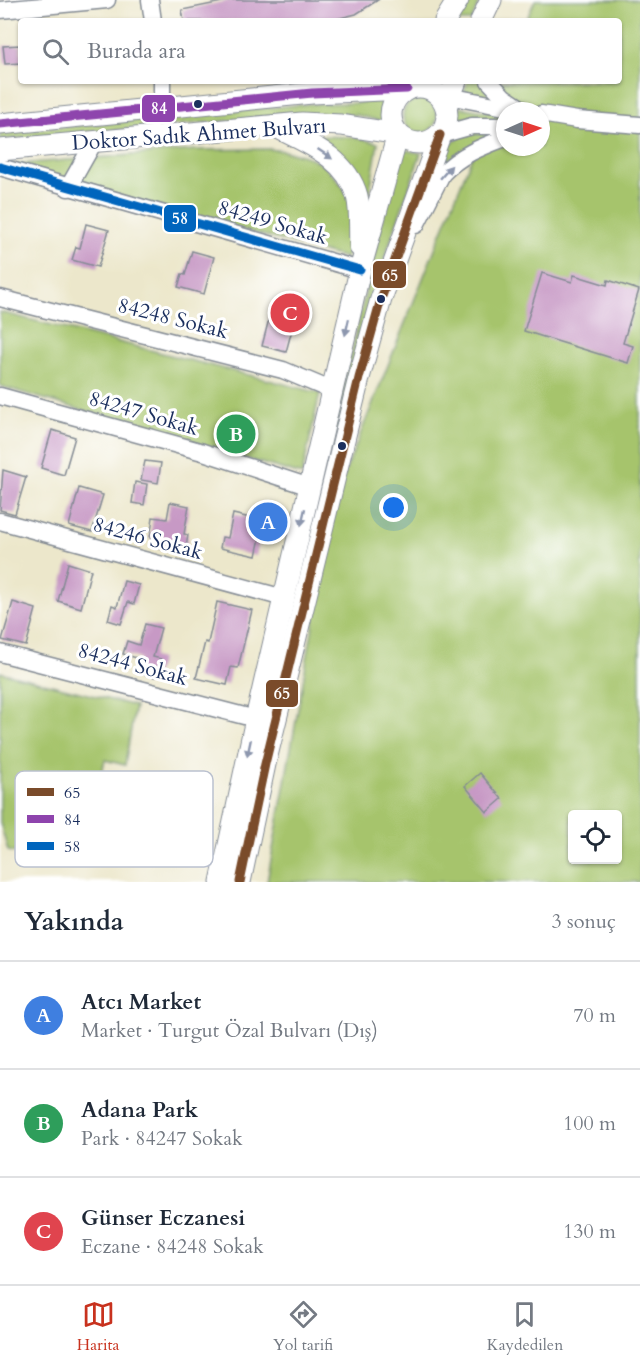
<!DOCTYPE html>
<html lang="tr">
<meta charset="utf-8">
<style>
body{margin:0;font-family:Cardo,serif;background:#f6f6f7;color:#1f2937}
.controls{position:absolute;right:18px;bottom:18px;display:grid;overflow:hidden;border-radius:6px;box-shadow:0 2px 4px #0004}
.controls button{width:54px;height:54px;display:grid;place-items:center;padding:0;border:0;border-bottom:2px solid #e0e1e3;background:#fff;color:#1f2937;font:30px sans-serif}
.compass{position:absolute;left:496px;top:102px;width:54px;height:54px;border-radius:50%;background:#fff;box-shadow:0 2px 4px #0004;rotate:87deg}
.you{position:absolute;left:394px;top:508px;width:21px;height:21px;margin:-15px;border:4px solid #fff;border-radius:50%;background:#1a73e8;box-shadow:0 0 0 9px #1a73e833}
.badge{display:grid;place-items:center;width:39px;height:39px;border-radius:50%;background:#c8321e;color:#fff;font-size:20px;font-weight:700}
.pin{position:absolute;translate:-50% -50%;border:3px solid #fff;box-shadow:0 2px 6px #0006}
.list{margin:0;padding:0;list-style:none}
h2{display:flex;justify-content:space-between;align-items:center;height:78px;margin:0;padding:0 24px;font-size:26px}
h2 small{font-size:20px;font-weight:400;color:#747a83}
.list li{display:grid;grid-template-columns:39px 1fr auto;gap:18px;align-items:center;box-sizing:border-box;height:108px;padding:0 24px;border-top:2px solid #e0e1e3}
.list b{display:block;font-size:22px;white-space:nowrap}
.list p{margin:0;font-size:20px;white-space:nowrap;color:#747a83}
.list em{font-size:20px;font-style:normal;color:#747a83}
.icon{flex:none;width:33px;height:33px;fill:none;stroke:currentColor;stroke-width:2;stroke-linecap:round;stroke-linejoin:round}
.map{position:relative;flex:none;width:640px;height:882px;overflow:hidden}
.search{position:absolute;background:#fff;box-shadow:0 2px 4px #0004;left:18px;right:18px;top:18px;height:66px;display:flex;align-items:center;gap:15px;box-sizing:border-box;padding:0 21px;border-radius:6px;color:#747a83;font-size:22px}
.sheet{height:402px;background:#fff}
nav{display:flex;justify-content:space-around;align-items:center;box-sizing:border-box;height:84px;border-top:2px solid #e0e1e3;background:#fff;font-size:16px;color:#747a83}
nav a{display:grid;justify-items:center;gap:3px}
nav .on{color:#c8321e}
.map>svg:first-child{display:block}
.green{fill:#a6c46c;stroke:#607a65;stroke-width:1.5;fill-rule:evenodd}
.building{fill:#c799c5}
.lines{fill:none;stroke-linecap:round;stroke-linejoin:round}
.minor-casing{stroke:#848b94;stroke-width:19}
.major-casing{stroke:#848b94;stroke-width:23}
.minor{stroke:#fff;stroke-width:16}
.major{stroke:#fff;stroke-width:21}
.bus-1-casing{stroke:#fff;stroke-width:14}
.bus-2-casing{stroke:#fff;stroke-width:14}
.bus-3-casing{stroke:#fff;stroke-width:14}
.bus-1{stroke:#7a4b2a;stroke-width:9}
.bus-2{stroke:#8e44ad;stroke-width:9}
.bus-3{stroke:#0065bd;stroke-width:9}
.oneway{fill:#8d97ae}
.bus-dot{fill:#1b2f5e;stroke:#fff;stroke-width:2}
.labels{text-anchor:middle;stroke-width:6;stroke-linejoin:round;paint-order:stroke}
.street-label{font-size:21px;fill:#1b2f5e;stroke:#fff}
.key{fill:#fff;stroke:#bbc1cf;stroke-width:1.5}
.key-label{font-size:16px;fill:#1b2f5e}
.line-badge{stroke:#fff;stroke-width:2}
.badge-label{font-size:16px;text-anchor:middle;font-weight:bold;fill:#fff}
</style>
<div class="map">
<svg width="640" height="882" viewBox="0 0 640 882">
<rect width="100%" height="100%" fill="#fff"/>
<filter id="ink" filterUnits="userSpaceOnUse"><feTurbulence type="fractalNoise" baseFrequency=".0167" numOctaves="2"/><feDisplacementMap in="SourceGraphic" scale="12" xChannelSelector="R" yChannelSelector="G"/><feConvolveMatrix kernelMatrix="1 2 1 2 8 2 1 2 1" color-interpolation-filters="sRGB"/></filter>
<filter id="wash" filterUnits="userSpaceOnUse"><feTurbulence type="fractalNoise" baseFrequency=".008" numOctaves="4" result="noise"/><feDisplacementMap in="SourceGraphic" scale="24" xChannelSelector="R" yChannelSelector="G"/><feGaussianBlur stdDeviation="1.35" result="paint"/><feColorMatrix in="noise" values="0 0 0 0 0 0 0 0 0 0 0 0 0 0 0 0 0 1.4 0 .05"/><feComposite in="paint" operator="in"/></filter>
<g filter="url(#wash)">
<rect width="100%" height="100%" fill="#ece7cb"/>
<!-- green -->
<g class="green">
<polygon points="468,0 480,0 471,21 455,21"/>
<path d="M535,0h105v882h-373l70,-390 140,-348 -37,25c-1,-13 8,-24 19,-31l-5,-15 5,-16 31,5 -26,-21 4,-10h17l11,16 6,-16h117v-60h-93zM505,111h36v36h-36zM572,814h46v46h-46z"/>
<polygon points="385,97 384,122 357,115 308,114 0,140 0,133 309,104 358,103"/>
<circle cx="420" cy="116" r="17"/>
<polygon points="313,136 354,137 378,143 367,208"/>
<path d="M269,149c34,4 53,8 74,38 3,5 8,10 9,16 3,18 -3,37 -6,55l-341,-93 190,-15z"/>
<polygon points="399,149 421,153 373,291 245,807"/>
<polygon points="0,312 320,393 302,475 0,386"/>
<polygon points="0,672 135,706 125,765 105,760 88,825 49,839 20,854 8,851 0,823"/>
</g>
<g id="blocks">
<!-- building -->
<g class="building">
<polygon points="232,0 378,0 356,14 328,21 184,21 182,10"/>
<polygon points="21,45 21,63 5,64 3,46"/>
<polygon points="86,224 109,230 98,267 72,260 76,247 80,248"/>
<polygon points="192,251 214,257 204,294 178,287 182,274 185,275"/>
<polygon points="542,273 572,282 574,275 607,285 608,280 639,290 623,343 633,346 628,363 524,331"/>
<polygon points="271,311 295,318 286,352 262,346"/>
<polygon points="52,430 75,437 64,475 41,468"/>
<polygon points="145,461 161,463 158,483 141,480"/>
<polygon points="3,470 26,477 15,514 0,510"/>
<polygon points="135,482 147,484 144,505 132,503"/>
<polygon points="79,488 103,495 92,532 69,526"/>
<polygon points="170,502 189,506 184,534 188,535 185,553 160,549 162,540 150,538 153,517 167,519"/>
<polygon points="257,507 274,510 268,540 260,538 256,556 220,548 222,537 228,538 233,514 255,519"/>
<polygon points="68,563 91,570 81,608 58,601"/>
<polygon points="124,581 139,585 134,604 128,602 121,624 108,620 112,605 117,607"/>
<polygon points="13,602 36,609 26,646 2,640"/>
<polygon points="217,602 252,610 238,668 231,667 227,685 196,678 205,642 208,643"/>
<polygon points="145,624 161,628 153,657 161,659 155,677 136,672 140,659 123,654 127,641 139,645"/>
<polygon points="480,773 502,799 487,812 465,786"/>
</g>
</g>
</g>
<g filter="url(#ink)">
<use href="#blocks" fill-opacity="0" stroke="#848b94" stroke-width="1.5"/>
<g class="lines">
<defs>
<g id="minor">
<polyline points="150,0 153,21"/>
<polyline points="0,10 107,0"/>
<polyline points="162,81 162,108"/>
<polyline points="489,81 504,97 519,107"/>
<polyline points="438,94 525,111"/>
<polyline points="541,114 577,120 640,125"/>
<polyline points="440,135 472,126 505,126"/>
<polyline points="0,167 360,270"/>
<polyline points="68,188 94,142"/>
<path d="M416,225l26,-51c18,-19 39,-27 63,-36"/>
<polyline points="0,298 283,370 333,391"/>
<polyline points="0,396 203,452 310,487"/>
<polyline points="0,521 284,598"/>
<polyline points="0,653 256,719"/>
</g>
<g id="major">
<polyline points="445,21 458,0"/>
<polyline points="481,21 491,0"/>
<circle cx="419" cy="115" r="28"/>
<polyline points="446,107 456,81"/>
<polyline points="0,124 312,93 407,89"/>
<path d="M274,126c33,17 72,31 83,70 4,15 2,35 3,51"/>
<polyline points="0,150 302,123 341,125 398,134"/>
<polyline points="221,882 256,719 360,270 398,134"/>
<polyline points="240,882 265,764 359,378 381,299 440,135"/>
</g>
</defs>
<!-- minor casing -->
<use href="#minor" class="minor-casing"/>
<!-- major casing -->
<use href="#major" class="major-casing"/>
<!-- minor -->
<use href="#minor" class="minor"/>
<!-- major -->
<use href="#major" class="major"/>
<defs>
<polyline id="bus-1" points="240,882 265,764 359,378 381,299 440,135"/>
<polyline id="bus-2" points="0,124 312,93 407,89"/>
<polyline id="bus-3" points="0,167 360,270"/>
</defs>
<!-- bus-1 casing -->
<use href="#bus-1" class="bus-1-casing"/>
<!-- bus-2 casing -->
<use href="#bus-2" class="bus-2-casing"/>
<!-- bus-3 casing -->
<use href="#bus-3" class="bus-3-casing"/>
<!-- bus-1 -->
<use href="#bus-1" class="bus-1"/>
<!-- bus-2 -->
<use href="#bus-2" class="bus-2"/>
<!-- bus-3 -->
<use href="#bus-3" class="bus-3"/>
</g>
<!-- one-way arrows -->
<defs><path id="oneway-solid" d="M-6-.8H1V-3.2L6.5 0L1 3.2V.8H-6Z" transform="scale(1.5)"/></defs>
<g class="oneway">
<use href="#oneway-solid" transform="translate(325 154) rotate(34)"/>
<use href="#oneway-solid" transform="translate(446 172) rotate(-49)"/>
<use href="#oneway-solid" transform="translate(347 327) rotate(103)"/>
<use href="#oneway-solid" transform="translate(303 517) rotate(103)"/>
<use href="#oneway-solid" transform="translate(249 748) rotate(102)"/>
</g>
</g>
<!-- markers -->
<g class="bus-dot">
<circle cx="198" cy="104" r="5"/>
<circle cx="381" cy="299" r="5"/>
<circle cx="342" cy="446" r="5"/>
</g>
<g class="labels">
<!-- street labels -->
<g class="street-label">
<text transform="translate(199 134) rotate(-4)" y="7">Doktor Sadık Ahmet Bulvarı</text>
<text transform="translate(273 222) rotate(16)" y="7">84249 Sokak</text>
<text transform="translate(173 318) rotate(14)" y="7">84248 Sokak</text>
<text transform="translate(144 413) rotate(16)" y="7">84247 Sokak</text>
<text transform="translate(148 538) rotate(15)" y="7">84246 Sokak</text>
<text transform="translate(133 664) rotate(15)" y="7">84244 Sokak</text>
</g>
</g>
<!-- legend -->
<rect x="15" y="771" width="198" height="96" rx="9" class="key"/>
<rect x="27" y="788" width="27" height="8" fill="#7a4b2a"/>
<rect x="27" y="815" width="27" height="8" fill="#8e44ad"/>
<rect x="27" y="842" width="27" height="8" fill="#0065bd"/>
<g class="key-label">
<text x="64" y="798">65</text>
<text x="64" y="825">84</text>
<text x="64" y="852">58</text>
</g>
<g class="line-badge">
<rect x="141" y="94" width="35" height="29" rx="6" fill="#8e44ad"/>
<rect x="163" y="204" width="34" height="29" rx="6" fill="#0065bd"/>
<rect x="372" y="260" width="35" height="29" rx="6" fill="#7a4b2a"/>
<rect x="265" y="679" width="34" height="29" rx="6" fill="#7a4b2a"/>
</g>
<g class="badge-label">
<text x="159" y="114">84</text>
<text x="180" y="224">58</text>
<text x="390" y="281">65</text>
<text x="282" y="699">65</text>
</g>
</svg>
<div class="controls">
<button><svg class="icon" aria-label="locate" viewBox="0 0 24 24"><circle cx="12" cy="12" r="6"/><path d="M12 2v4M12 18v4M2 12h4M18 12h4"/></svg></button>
</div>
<svg class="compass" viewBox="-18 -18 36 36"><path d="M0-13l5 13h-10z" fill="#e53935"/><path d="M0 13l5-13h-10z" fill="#747a83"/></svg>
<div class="you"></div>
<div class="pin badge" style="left:268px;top:522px;background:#3f7fe0">A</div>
<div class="pin badge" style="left:236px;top:434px;background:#2e9e5b">B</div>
<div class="pin badge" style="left:290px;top:313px;background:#e0444e">C</div>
<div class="search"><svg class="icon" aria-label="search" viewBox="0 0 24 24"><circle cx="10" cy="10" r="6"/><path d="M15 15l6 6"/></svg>Burada ara</div>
</div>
<section class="sheet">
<h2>Yakında<small>3 sonuç</small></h2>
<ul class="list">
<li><span class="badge" style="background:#3f7fe0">A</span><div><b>Atcı Market</b><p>Market · Turgut Özal Bulvarı (Dış)</p></div><em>70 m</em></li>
<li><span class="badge" style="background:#2e9e5b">B</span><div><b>Adana Park</b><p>Park · 84247 Sokak</p></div><em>100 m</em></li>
<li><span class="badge" style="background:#e0444e">C</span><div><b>Günser Eczanesi</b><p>Eczane · 84248 Sokak</p></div><em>130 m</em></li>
</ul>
</section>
<nav>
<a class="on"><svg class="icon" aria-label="map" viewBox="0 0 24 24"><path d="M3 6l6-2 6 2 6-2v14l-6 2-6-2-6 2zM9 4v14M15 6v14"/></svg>Harita</a>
<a><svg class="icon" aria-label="directions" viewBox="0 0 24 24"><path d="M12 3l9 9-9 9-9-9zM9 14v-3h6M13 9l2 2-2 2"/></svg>Yol tarifi</a>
<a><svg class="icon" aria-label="saved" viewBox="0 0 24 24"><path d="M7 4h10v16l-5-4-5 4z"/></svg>Kaydedilen</a>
</nav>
